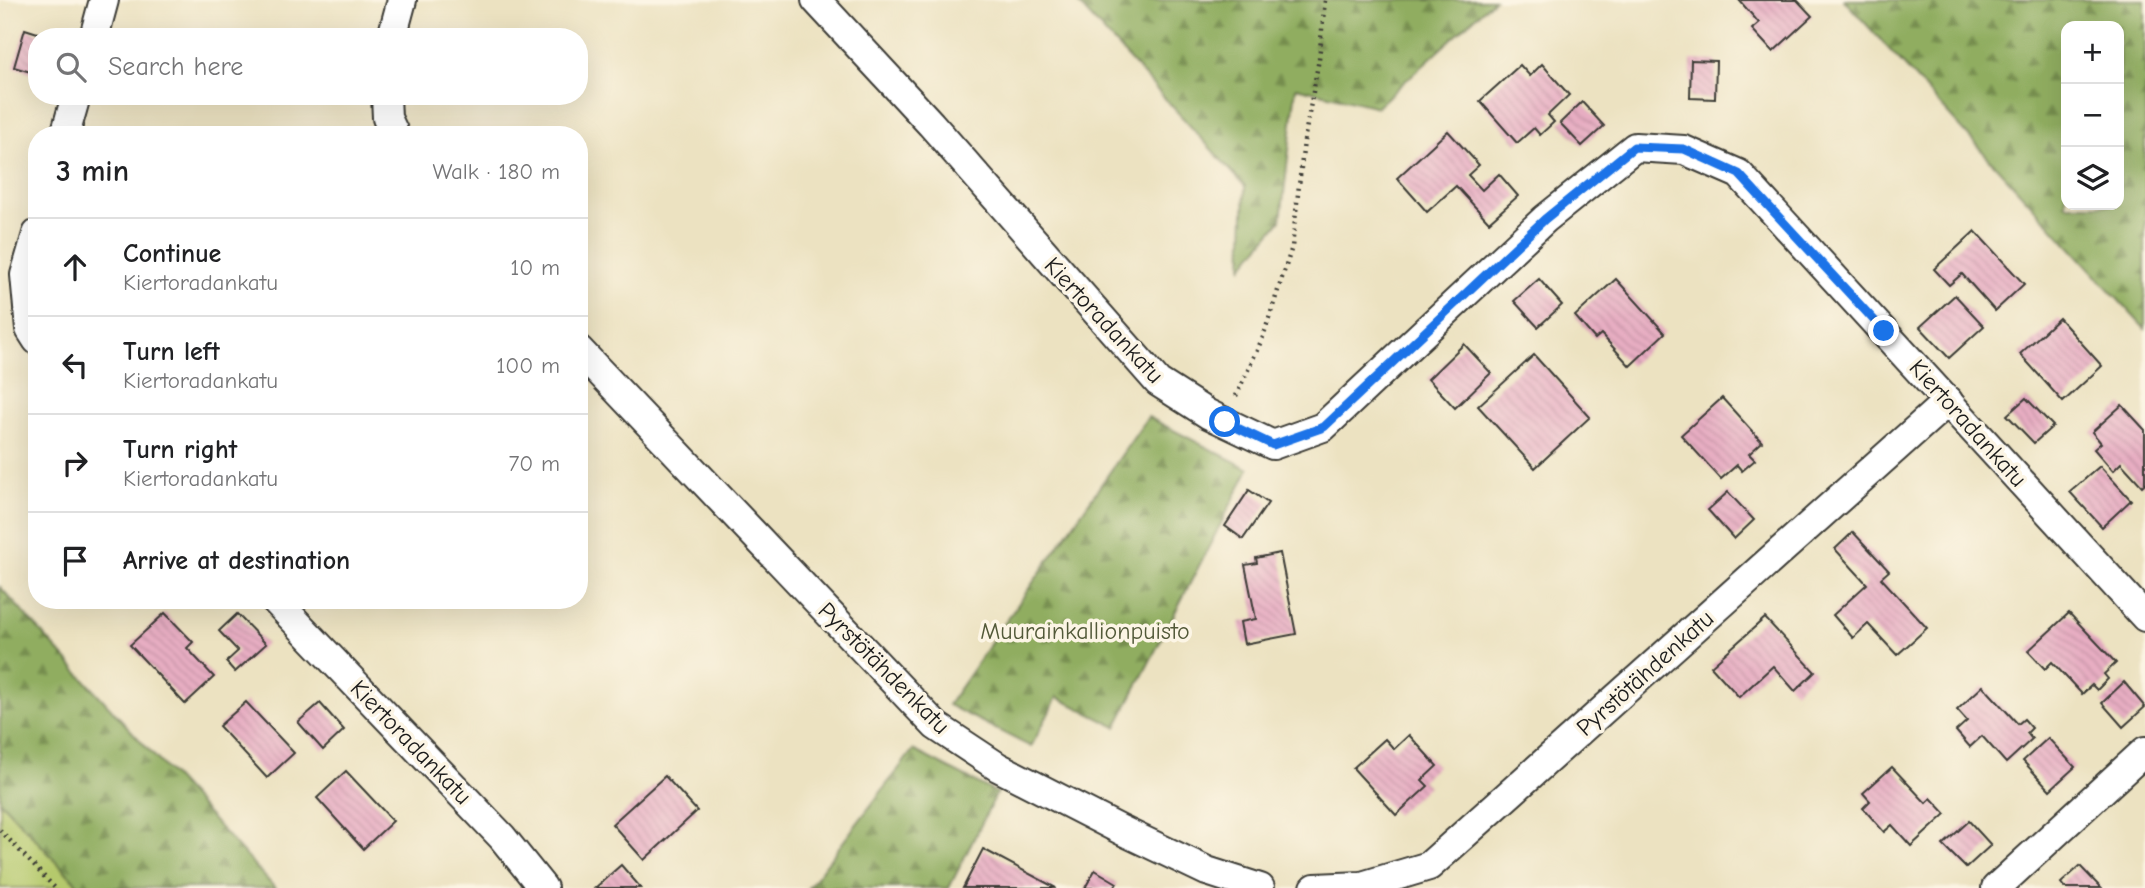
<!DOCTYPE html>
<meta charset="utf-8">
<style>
body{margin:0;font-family:"Comic Neue",sans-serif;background:#f6f6f6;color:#202124}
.controls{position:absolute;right:21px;top:21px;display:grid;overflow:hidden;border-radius:14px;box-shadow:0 7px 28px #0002}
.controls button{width:63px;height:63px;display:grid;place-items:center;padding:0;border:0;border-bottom:2px solid #e0e0e0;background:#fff;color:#202124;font:35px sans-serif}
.stop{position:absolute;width:21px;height:21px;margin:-16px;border:5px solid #1a73e8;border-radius:50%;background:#fff}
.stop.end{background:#1a73e8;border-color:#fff;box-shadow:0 2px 7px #0008}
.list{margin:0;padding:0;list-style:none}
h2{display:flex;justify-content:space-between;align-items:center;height:91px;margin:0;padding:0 28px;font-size:30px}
h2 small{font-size:23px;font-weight:400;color:#757577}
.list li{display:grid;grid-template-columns:46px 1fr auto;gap:21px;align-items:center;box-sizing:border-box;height:98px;padding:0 28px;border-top:2px solid #e0e0e0}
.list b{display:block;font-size:26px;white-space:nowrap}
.list p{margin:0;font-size:23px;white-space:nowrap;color:#757577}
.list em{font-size:23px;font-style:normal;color:#757577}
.icon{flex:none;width:38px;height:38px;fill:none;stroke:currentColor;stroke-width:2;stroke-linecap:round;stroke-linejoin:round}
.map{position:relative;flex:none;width:2145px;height:888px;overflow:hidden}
.search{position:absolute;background:#fff;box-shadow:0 7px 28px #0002;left:28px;top:28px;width:560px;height:77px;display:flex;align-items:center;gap:18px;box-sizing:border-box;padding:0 24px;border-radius:28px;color:#757577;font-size:26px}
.panel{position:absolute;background:#fff;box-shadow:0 7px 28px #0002;left:28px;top:126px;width:560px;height:483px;border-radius:28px}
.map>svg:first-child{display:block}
.grass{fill:#b5c96c;stroke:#687244;stroke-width:2}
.forest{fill:url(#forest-firs);stroke:#56643e;stroke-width:2;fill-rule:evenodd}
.building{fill:url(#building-back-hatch)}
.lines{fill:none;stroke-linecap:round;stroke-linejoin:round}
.street-casing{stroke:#3b3a35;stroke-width:32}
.path{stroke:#3b3a35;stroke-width:4.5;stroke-dasharray:2 5;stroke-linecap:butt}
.street{stroke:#fff;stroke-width:28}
.route{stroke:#1a73e8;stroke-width:9}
.labels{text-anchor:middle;stroke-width:7;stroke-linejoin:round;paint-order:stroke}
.street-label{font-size:24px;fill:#1c1c1c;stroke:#fcf5e5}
.park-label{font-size:24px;fill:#525938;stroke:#fcf5e5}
</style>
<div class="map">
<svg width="2145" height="888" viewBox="0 0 2145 888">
<defs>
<pattern id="forest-firs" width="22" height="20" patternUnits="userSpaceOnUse" patternTransform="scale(1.75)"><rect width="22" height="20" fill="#90ad60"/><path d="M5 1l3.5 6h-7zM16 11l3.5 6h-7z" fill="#758c4e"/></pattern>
<pattern id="building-back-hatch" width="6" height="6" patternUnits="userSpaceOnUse" patternTransform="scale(1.75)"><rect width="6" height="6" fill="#e7adc2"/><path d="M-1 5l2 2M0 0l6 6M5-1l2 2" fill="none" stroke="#c694a6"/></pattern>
</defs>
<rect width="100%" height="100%" fill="#fcf5e5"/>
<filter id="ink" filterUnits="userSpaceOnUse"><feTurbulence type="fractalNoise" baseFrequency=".0143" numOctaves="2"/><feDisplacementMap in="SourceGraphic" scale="14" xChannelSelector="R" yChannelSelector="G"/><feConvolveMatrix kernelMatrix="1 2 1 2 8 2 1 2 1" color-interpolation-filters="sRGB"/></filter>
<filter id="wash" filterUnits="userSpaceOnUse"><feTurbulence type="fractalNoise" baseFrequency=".00686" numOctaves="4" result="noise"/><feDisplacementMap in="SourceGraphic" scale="28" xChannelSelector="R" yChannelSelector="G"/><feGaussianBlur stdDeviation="1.57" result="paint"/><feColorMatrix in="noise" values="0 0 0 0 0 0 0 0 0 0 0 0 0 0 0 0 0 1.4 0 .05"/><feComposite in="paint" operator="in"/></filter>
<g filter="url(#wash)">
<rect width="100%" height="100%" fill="#ece2c1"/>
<!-- grass -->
<polygon class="grass" points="0,801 81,888 0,888"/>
<!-- forest -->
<g class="forest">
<polygon points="1075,0 1494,0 1377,107 1296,87 1281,220 1242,267 1245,186"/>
<path d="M1844,0h301v329zM2119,26v179h-53v-179z"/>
<polygon points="1148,417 1249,469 1116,727 1057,697 1031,747 948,705"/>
<polygon points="0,587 275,888 81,888 0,801"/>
<polygon points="913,750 997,793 949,888 808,888"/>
</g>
<g id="blocks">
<!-- building -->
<g class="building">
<polygon points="1739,0 1797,0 1812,16 1773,52 1752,29 1759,23"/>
<polygon points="25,29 47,36 37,37 37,74 14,67"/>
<polygon points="1691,60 1716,61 1715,99 1690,98"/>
<polygon points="1542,64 1569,95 1548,115 1554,122 1540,135 1534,128 1517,143 1480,101 1520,65 1530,76"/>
<polygon points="1582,102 1604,126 1582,146 1560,123"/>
<polygon points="1448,131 1479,165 1468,175 1482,190 1499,174 1518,196 1489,222 1456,186 1427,212 1397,178"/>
<polygon points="1975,231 2024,284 1995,311 1962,274 1949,285 1934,269"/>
<polygon points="1539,279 1562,305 1538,327 1514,301"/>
<polygon points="1616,279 1665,333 1630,366 1601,334 1595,339 1575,316"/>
<polygon points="1955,295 1984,326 1949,358 1920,327"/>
<polygon points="2059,318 2102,366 2063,402 2020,354"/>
<polygon points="1464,344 1491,373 1455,408 1428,379"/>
<polygon points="1534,355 1590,417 1535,468 1478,406"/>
<polygon points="1722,398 1762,442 1749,454 1755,460 1742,471 1737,465 1721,479 1681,435"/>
<polygon points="2026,398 2053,426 2034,443 2007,415"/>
<polygon points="2122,405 2145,430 2145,483 2142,486 2121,463 2113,471 2094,449 2101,443 2092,432"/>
<polygon points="2100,466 2131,500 2102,527 2070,492"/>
<polygon points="1249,490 1268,503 1243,539 1225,526"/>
<polygon points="1728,492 1754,520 1734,539 1708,510"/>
<polygon points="1853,532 1889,571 1881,578 1927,628 1897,655 1868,624 1853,638 1833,615 1867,584 1835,549"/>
<polygon points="1280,553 1296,634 1244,644 1240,622 1256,619 1245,565 1257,563 1256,558"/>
<polygon points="165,613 193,642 187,648 214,677 185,704 130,645"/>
<polygon points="2069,613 2116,663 2104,674 2108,679 2097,690 2092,685 2082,694 2052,662 2045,669 2028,651"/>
<polygon points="237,614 266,644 235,672 226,662 238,651 219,631"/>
<polygon points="1765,618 1815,672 1795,691 1773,666 1739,697 1711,666"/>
<polygon points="2124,682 2145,707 2123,727 2102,703"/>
<polygon points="1983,686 2018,724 2024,719 2032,728 2027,733 2032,739 2006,763 1982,736 1970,747 1956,731 1967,721 1957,710"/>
<polygon points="246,702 294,753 267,778 219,726"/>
<polygon points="320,703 344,730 323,750 298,722"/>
<polygon points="1409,735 1437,766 1422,780 1428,786 1396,815 1353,768 1385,739 1394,749"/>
<polygon points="2048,738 2075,767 2050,790 2023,761"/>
<polygon points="1892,767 1926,803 1931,798 1946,814 1911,846 1892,825 1884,832 1863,808 1870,801 1863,793"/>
<polygon points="346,771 393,821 363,849 317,798"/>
<polygon points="665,776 697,811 644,860 612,824"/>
<polygon points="1969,821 1991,845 1966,868 1943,845"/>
<polygon points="983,849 1056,888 963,888"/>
<polygon points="621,865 641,888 595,888"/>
<polygon points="2080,866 2101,888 2065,888 2061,883"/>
<polygon points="1095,870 1117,883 1114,888 1085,888"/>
</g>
</g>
</g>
<g filter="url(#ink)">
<use href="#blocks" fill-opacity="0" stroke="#3b3a35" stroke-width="2"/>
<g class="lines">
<defs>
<g id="street">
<polyline points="816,0 931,124 1158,382 1208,414 1273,445 1323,427 1545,219 1635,147 1684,150 1739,174 2145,617"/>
<polyline points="94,37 104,0"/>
<polyline points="392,37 402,0"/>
<polyline points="386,96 387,118 395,135"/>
<polyline points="65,135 76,96"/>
<polyline points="37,234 25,275 30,329 37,340"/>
<polyline points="579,350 936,726 998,767 1121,830 1207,871 1260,888"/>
<polyline points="275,600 502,837 543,888"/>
<polyline points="1315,888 1362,886 1429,866 1948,401"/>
<polyline points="1996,888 2145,751"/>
</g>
</defs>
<!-- street casing -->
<use href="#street" class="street-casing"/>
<!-- path -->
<g class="path">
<polyline points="1236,396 1263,337 1292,247 1304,141 1319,59 1325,0"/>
<polyline points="0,830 55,888"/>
</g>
<!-- street -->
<use href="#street" class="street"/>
</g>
</g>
<g class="lines" filter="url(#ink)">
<!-- route -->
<polyline class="route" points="1225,422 1273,445 1324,427 1545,219 1634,147 1684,149 1739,174 1884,331"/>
</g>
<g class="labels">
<!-- street labels -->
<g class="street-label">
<text transform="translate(1104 320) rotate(47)" y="8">Kiertoradankatu</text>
<text transform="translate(1968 423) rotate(48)" y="8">Kiertoradankatu</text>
<text transform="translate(884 668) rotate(45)" y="8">Pyrstötähdenkatu</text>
<text transform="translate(1645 673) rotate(-42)" y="8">Pyrstötähdenkatu</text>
<text transform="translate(411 742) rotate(46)" y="8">Kiertoradankatu</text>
</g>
<!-- park labels -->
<g class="park-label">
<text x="1085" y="639">Muurainkallionpuisto</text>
</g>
</g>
</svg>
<div class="controls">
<button>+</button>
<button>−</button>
<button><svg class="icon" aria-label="layers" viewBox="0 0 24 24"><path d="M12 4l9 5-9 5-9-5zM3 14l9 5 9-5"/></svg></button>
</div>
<div class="stop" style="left:1225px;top:422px"></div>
<div class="stop end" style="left:1884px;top:331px"></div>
<div class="search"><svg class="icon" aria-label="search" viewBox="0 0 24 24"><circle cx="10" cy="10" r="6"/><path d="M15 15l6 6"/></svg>Search here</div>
<section class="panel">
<h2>3 min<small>Walk · 180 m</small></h2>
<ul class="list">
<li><svg class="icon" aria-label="ahead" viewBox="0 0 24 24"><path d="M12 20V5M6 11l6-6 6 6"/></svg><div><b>Continue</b><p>Kiertoradankatu</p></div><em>10 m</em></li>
<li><svg class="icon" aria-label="left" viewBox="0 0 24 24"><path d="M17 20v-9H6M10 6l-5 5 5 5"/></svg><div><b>Turn left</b><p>Kiertoradankatu</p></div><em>100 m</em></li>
<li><svg class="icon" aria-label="right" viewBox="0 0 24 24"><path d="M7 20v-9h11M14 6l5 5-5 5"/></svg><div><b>Turn right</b><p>Kiertoradankatu</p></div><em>70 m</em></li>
<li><svg class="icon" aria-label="arrive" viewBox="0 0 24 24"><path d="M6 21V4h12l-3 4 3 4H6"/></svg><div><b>Arrive at destination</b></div></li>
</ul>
</section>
</div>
